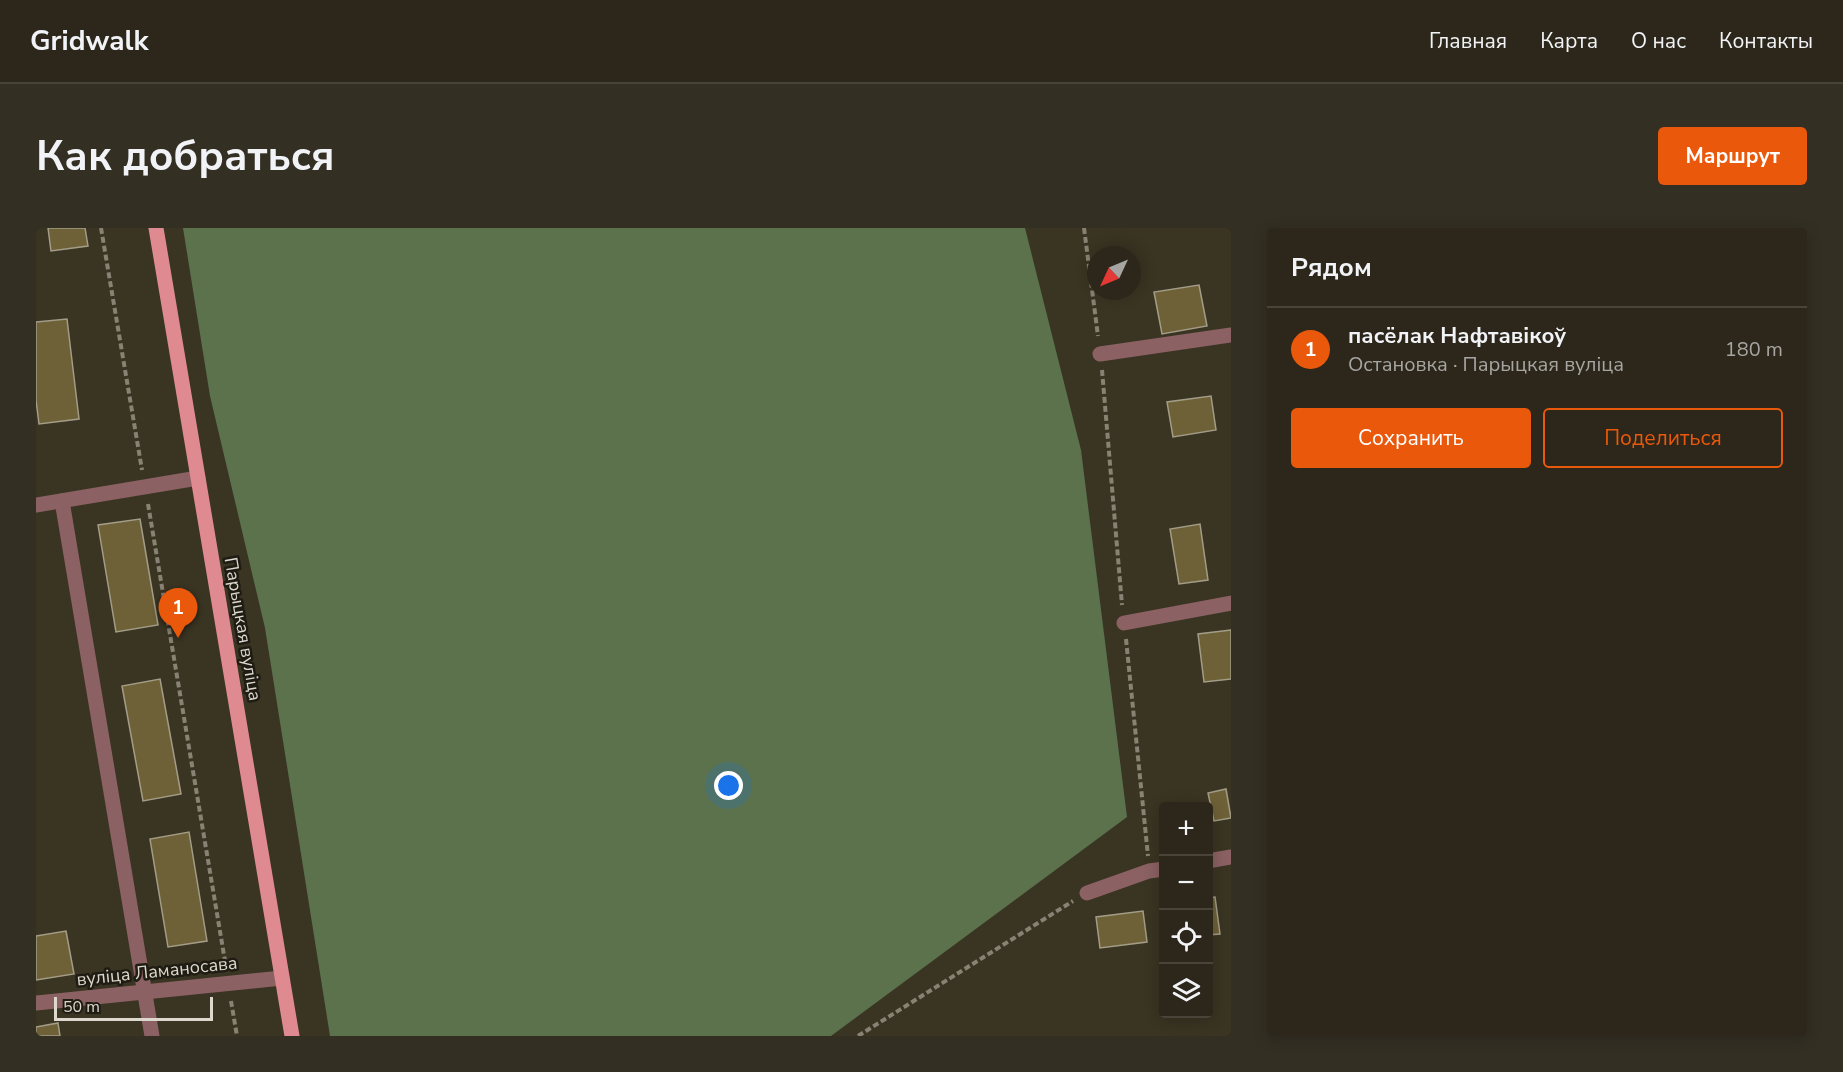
<!DOCTYPE html>
<html lang="ru">
<meta charset="utf-8">
<style>
body{margin:0;font-family:"Nunito Sans",sans-serif;background:#342f23;color:#f1f3f6}
.controls{position:absolute;right:18px;bottom:18px;display:grid;overflow:hidden;border-radius:6px;box-shadow:0 3px 15px #0003}
.controls button{width:54px;height:54px;display:grid;place-items:center;padding:0;border:0;border-bottom:2px solid #484439;background:#2c271a;color:#f1f3f6;font:30px sans-serif}
.compass{position:absolute;left:1051px;top:18px;width:54px;height:54px;border-radius:50%;background:#2c271a;box-shadow:0 3px 15px #0003;rotate:226deg}
.scale{position:absolute;left:18px;bottom:15px;width:159px;box-sizing:border-box;padding-left:6px;border:3px solid #dcd8cd;border-top:0;font-size:16px;line-height:21px;white-space:nowrap;color:#dcd8cd;-webkit-text-stroke:4px #1f1c14;paint-order:stroke}
.you{position:absolute;left:693px;top:558px;width:21px;height:21px;margin:-15px;border:4px solid #fff;border-radius:50%;background:#1a73e8;box-shadow:0 0 0 9px #1a73e833}
.badge{display:grid;place-items:center;width:39px;height:39px;border-radius:50%;background:#ea580c;color:#fff;font-size:20px;font-weight:700}
.pin{position:absolute;translate:-50% -50px;filter:drop-shadow(0 2px 3px #0008)}
.pin::after{content:'';position:absolute;top:32px;width:21px;height:18px;background:inherit;clip-path:polygon(0 0,100% 0,50% 100%)}
.list{margin:0;padding:0;list-style:none}
h2{display:flex;justify-content:space-between;align-items:center;height:78px;margin:0;padding:0 24px;font-size:26px}
h2 small{font-size:20px;font-weight:400;color:#a6a5a2}
.list li{display:grid;grid-template-columns:39px 1fr auto;gap:18px;align-items:center;box-sizing:border-box;height:84px;padding:0 24px;border-top:2px solid #484439}
.list b{display:block;font-size:22px;white-space:nowrap}
.list p{margin:0;font-size:20px;white-space:nowrap;color:#a6a5a2}
.list em{font-size:20px;font-style:normal;color:#a6a5a2}
.actions{display:flex;gap:12px;padding:18px 24px}
.actions a{flex:1;padding:14px 0;border:2px solid #ea580c;border-radius:6px;text-align:center;font-size:21px;color:#ea580c}
.actions .main{background:#ea580c;color:#fff}
.icon{flex:none;width:33px;height:33px;fill:none;stroke:currentColor;stroke-width:2;stroke-linecap:round;stroke-linejoin:round}
.map{position:relative;flex:none;width:1195px;height:808px;overflow:hidden;border-radius:6px}
header{display:flex;align-items:center;gap:36px;box-sizing:border-box;height:84px;padding:0 30px;background:#2c271a;border-bottom:2px solid #484439}
header strong{font-size:28px}
nav{display:flex;gap:33px;margin-inline-start:auto;font-size:21px}
.intro{display:flex;align-items:center;justify-content:space-between;box-sizing:border-box;height:144px;padding:0 36px}
h1{margin:0;font-size:42px}
.button{padding:15px 27px;border-radius:6px;background:#ea580c;color:#fff;font-size:21px;font-weight:700}
main{display:flex;gap:36px;padding:0 36px}
aside{flex:1;background:#2c271a;border-radius:6px;box-shadow:0 3px 15px #0003}
.map>svg:first-child{display:block}
.forest{fill:#5b724d}
.building{fill:#6e6137;stroke:#a39d88;stroke-width:1.5}
.lines{fill:none;stroke-linecap:round;stroke-linejoin:round}
.path{stroke:#878273;stroke-width:4;stroke-dasharray:6 3;stroke-linecap:butt}
.minor{stroke:#8b6163;stroke-width:15}
.major{stroke:#df8a90;stroke-width:15}
.labels{text-anchor:middle;stroke-width:5;stroke-linejoin:round;paint-order:stroke}
.street-label{font-size:18px;fill:#dcd8cd;stroke:#1f1c14}
</style>
<header>
<strong>Gridwalk</strong>
<nav><a>Главная</a><a>Карта</a><a>О нас</a><a>Контакты</a></nav>
</header>
<div class="intro"><h1>Как добраться</h1><a class="button">Маршрут</a></div>
<main>
<div class="map">
<svg width="1195" height="808" viewBox="0 0 1195 808">
<rect width="100%" height="100%" fill="#3a3422"/>
<!-- forest -->
<polygon class="forest" points="147,0 989,0 1045,222 1091,589 795,808 294,808 229,400 174,168"/>
<!-- building -->
<g class="building">
<polygon points="12,0 49,0 52,18 15,23"/>
<polygon points="1163,57 1171,98 1126,106 1118,64"/>
<polygon points="31,91 43,191 3,196 0,172 0,94"/>
<polygon points="1175,168 1180,202 1137,209 1131,174"/>
<polygon points="104,291 122,397 80,404 62,297"/>
<polygon points="1164,296 1172,352 1143,356 1134,301"/>
<polygon points="1195,402 1195,451 1168,454 1162,406"/>
<polygon points="124,451 145,566 107,573 86,458"/>
<polygon points="1190,561 1195,590 1178,593 1172,565"/>
<polygon points="153,604 171,713 132,719 114,611"/>
<polygon points="1179,669 1184,706 1172,707 1172,670"/>
<polygon points="1107,683 1111,714 1064,720 1060,689"/>
<polygon points="30,703 38,746 0,752 0,708"/>
<polygon points="22,795 24,808 0,808 0,799"/>
</g>
<g class="lines">
<!-- path -->
<g class="path">
<polyline points="65,0 106,242"/>
<polyline points="1048,0 1062,108"/>
<polyline points="1066,142 1086,377"/>
<polyline points="112,276 190,739"/>
<polyline points="1090,411 1112,628"/>
<polyline points="195,773 201,808"/>
<polyline points="822,808 1037,673"/>
</g>
<!-- minor -->
<g class="minor">
<polyline points="1064,126 1195,107"/>
<polyline points="26,273 116,808"/>
<polyline points="0,277 162,250"/>
<polyline points="1088,395 1195,375"/>
<polyline points="1172,633 1195,629"/>
<polyline points="1051,665 1113,643 1128,641"/>
<polyline points="0,775 246,750"/>
</g>
<!-- major -->
<polyline class="major" points="120,0 256,808"/>
</g>
<g class="labels">
<!-- street labels -->
<g class="street-label">
<text transform="translate(207 401) rotate(80)" y="6">Парыцкая вуліца</text>
<text transform="translate(121 743) rotate(-6)" y="6">вуліца Ламаносава</text>
</g>
</g>
</svg>
<div class="controls">
<button>+</button>
<button>−</button>
<button><svg class="icon" aria-label="locate" viewBox="0 0 24 24"><circle cx="12" cy="12" r="6"/><path d="M12 2v4M12 18v4M2 12h4M18 12h4"/></svg></button>
<button><svg class="icon" aria-label="layers" viewBox="0 0 24 24"><path d="M12 4l9 5-9 5-9-5zM3 14l9 5 9-5"/></svg></button>
</div>
<svg class="compass" viewBox="-18 -18 36 36"><path d="M0-13l5 13h-10z" fill="#e53935"/><path d="M0 13l5-13h-10z" fill="#a6a5a2"/></svg>
<div class="scale">50 m</div>
<div class="you"></div>
<div class="pin badge" style="left:142px;top:410px">1</div>
</div>
<aside>
<h2>Рядом<small></small></h2>
<ul class="list">
<li><span class="badge">1</span><div><b>пасёлак Нафтавікоў</b><p>Остановка · Парыцкая вуліца</p></div><em>180 m</em></li>
</ul>
<div class="actions"><a class="main">Сохранить</a><a>Поделиться</a></div>
</aside>
</main>
